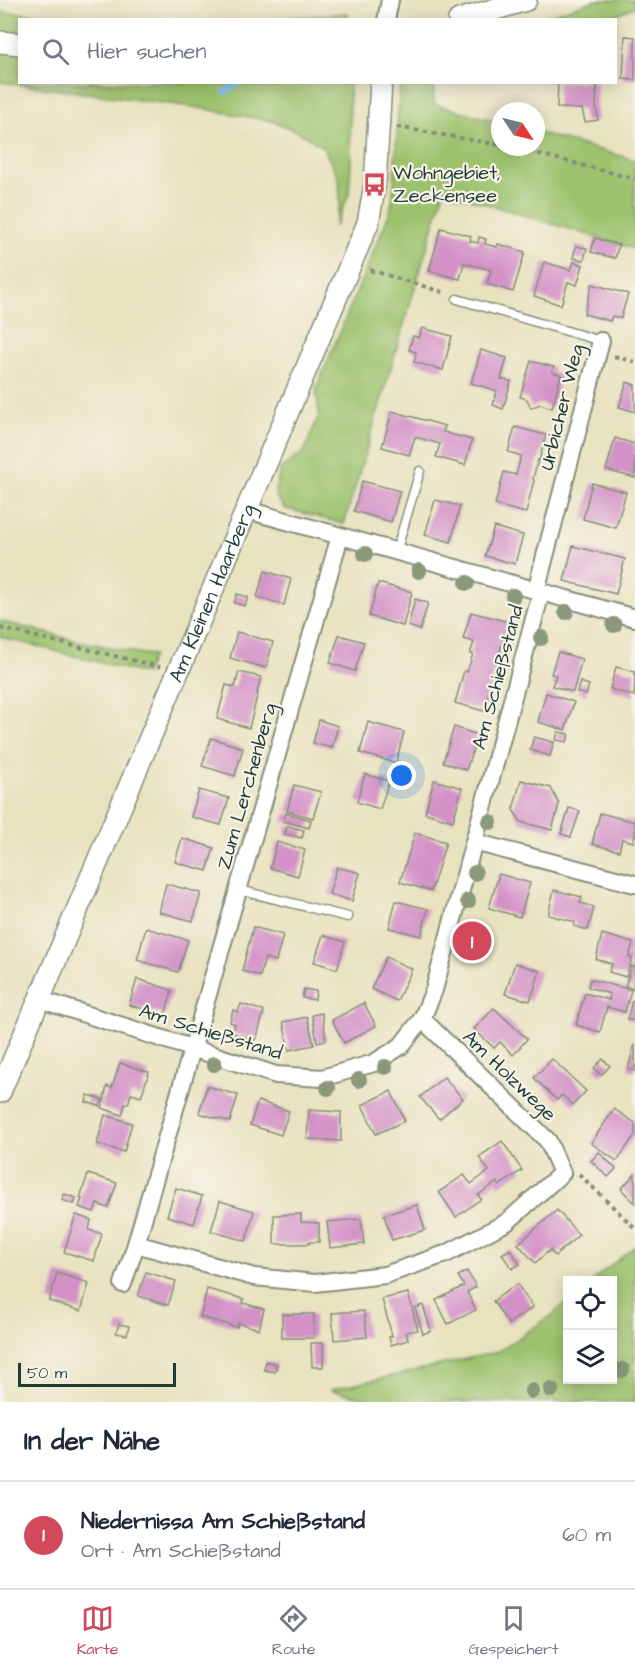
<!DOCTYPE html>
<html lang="de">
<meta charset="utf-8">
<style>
body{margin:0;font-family:"Architects Daughter",sans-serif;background:#f2f2f3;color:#1f2937}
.controls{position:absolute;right:18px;bottom:18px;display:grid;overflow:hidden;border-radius:0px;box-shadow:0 3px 15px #0003}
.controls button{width:54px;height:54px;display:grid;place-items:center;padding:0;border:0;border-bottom:2px solid #e0e1e3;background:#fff;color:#1f2937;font:30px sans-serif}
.compass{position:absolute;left:491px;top:102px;width:54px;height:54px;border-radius:50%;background:#fff;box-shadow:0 3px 15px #0003;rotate:125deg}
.scale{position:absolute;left:18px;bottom:15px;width:158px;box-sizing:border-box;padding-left:6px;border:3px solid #1f3d34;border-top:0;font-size:16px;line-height:21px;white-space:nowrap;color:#1f3d34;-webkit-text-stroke:4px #f7f3e8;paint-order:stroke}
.you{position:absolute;left:402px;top:776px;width:21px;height:21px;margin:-15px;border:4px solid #fff;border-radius:50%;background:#1a73e8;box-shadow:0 0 0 9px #1a73e833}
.badge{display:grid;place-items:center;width:39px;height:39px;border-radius:50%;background:#d1495b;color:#fff;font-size:20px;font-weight:700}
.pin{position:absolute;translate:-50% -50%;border:3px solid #fff;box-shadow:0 2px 6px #0006}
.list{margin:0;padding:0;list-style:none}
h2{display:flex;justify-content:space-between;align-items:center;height:78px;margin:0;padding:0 24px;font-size:26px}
h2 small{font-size:20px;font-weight:400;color:#747a83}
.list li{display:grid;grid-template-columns:39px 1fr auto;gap:18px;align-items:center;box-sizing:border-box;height:108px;padding:0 24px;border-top:2px solid #e0e1e3}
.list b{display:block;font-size:22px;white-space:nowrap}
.list p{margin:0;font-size:20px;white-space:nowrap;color:#747a83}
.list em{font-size:20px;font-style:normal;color:#747a83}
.icon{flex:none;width:33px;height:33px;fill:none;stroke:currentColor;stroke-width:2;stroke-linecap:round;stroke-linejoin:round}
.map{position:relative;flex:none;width:635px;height:1402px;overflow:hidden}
.search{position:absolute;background:#fff;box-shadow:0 3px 15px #0003;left:18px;right:18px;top:18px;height:66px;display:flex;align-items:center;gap:15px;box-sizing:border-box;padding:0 21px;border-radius:0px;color:#747a83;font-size:22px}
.sheet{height:186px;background:#fff}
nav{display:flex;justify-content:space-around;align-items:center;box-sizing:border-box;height:84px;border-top:2px solid #e0e1e3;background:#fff;font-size:16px;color:#747a83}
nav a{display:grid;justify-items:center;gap:3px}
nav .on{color:#d1495b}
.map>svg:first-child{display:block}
.green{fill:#9cc26d;stroke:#5e8050;stroke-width:1.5}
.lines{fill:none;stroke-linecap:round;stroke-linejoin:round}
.stream{stroke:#7abef0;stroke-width:6}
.building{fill:#d391c8}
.service-casing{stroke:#84907a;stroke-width:11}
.minor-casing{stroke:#84907a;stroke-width:20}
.tertiary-casing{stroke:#84907a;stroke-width:24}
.path{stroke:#84907a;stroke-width:4;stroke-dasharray:4.5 4.5;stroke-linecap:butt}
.service{stroke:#fff;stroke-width:8}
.minor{stroke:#fff;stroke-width:16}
.tertiary{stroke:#fff;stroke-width:21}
.tree{fill:#8b997a}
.labels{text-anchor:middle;stroke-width:4.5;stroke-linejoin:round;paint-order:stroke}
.poi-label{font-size:20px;fill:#1f3d34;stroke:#f7f3e8;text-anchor:start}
.street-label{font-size:20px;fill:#1f3d34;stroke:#f7f3e8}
</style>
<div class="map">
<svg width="635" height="1402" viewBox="0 0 635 1402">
<rect width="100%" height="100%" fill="#f7f3e8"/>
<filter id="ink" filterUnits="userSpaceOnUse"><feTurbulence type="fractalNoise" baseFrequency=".0167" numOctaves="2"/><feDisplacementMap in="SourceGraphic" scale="12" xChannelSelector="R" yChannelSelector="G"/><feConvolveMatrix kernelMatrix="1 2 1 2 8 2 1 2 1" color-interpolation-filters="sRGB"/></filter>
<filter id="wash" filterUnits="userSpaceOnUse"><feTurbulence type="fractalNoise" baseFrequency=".008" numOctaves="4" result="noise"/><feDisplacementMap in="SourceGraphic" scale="24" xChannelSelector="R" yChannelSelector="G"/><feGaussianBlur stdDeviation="1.35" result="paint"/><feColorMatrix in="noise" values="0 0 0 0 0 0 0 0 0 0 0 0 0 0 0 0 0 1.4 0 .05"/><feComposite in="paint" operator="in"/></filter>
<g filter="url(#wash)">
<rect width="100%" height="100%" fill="#e9e2bf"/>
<!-- green -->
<g class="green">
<polygon points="596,0 635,0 635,7 605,19 538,19"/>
<polygon points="0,12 107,19 20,20 20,82 349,83 351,162 349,194 335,227 340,203 339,178 323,147 299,132 272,121 194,107 0,82"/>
<polygon points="348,13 348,19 271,19"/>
<polygon points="400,83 434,83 434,104 500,122 500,147 536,147 536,132 635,160 635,249 444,191 344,524 284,508 277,498 275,491 281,468 304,452 319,415 316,389 390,212 393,196"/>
<polygon points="0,621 74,640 143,654 153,655 145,674 0,637"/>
<polygon points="635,1246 635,1402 381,1402 330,1390 497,1352 552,1315 567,1302 568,1380 612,1380 612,1280 593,1280"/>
</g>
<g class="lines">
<!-- stream -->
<polyline class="stream" points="225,92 240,82"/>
</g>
<g id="blocks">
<!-- building -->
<g class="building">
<polygon points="625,36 635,37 635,80 623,79"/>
<polygon points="558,82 597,82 596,106 598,120 585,122 582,109 557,108"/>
<polygon points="441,228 471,236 470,241 478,243 479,237 486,239 485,244 497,247 498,244 525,252 513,292 487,284 491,270 464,263 460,279 429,271"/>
<polygon points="595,238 619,245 615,258 591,252"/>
<polygon points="576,246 587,248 584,260 573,258"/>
<polygon points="544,262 571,270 574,262 583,265 577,285 568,282 561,305 534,296"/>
<polygon points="592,284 628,294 621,318 612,316 610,321 584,314"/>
<polygon points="422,328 452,336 443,370 414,362 416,352 409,350 413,336 419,338"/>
<polygon points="481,350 507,358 501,379 511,381 503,409 493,405 497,391 471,383"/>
<polygon points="531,361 554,367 552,372 561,375 552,408 540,404 531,408 527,399 520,397"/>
<polygon points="627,382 635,385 635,412 619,407"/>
<polygon points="392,411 445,426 443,432 472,440 465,465 436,457 440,444 415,437 409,455 382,447"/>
<polygon points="515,427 546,435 539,461 538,460 535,471 533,479 534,480 526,513 495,505 504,472 516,475 521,456 508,452"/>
<polygon points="615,438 635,444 635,478 606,470"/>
<polygon points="362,481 400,491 391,522 354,511"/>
<polygon points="592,483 626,492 616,528 583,519"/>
<polygon points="435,500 460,506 451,542 425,535"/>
<polygon points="494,527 523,535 515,564 485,556"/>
<polygon points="573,546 625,559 616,594 564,581"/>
<polygon points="265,571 291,579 284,605 257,597"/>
<polygon points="378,583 412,592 403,626 369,616"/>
<polygon points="237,594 248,597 245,606 234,603"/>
<polygon points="415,599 428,603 420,630 408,626"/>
<polygon points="471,612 509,622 497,661 484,711 455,703 464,671 467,672 473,654 470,654 474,642 463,639"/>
<polygon points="237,632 273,642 266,668 230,658"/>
<polygon points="339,635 364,642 355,671 330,663"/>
<polygon points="558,652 582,659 573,692 552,686 556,675 551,674"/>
<polygon points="616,667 635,672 634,696 610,689"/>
<polygon points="239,672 261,677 257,693 258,693 249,728 217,719 226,685 235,687"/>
<polygon points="580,682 589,685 586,695 577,692"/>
<polygon points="546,693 574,702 565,730 538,722"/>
<polygon points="319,720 338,726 332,748 313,743"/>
<polygon points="368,722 404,732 396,763 360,753"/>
<polygon points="454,727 478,735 466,770 443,762"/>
<polygon points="558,732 569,734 567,742 556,740"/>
<polygon points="534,737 554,742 550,756 530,750"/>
<polygon points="211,738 243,748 235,776 202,766"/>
<polygon points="365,774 389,781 380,809 357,802"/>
<polygon points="434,780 462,788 453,821 425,813"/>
<polygon points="521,780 551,788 559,804 552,830 521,822 513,810"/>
<polygon points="294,785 321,792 313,818 287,811"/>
<polygon points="199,790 229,798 221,825 191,817"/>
<polygon points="569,808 580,811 571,837 561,834"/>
<polygon points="286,813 311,820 309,828 283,821"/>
<polygon points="600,813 635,822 635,835 633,842 622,839 619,851 592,844"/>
<polygon points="287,826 304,830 302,838 285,834"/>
<polygon points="415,833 446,842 431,891 400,882"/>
<polygon points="182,838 214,848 207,871 175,862"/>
<polygon points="277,842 305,850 298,876 270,868"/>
<polygon points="337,867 360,873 352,901 329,894"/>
<polygon points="499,874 530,883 520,917 489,908"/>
<polygon points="166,884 201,893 193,921 159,912"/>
<polygon points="554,890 582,897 580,903 594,907 588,930 574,926 575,922 548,915"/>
<polygon points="396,901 428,909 421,936 389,928"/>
<polygon points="253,927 283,935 276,961 265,958 260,976 242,971"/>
<polygon points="146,928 188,940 178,972 137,960"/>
<polygon points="470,932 478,934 474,950 466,948"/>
<polygon points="602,934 633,943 629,957 632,958 626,977 609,972 612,964 596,959"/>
<polygon points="323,935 345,942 337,969 314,962"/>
<polygon points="386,957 412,969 397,1001 371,989"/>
<polygon points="515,963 540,971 530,1001 505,994"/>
<polygon points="632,966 635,967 633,989 625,986"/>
<polygon points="137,979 172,990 165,1015 129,1005"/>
<polygon points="590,979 631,990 625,1012 607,1007 600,1032 576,1025 585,993 609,1000 610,994 588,987"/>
<polygon points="304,989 316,991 315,1000 302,998"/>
<polygon points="632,1001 635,1001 635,1021 627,1019"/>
<polygon points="364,1003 376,1026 344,1043 332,1020"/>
<polygon points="241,1004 264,1011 256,1040 232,1033 235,1024 230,1022 233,1010 238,1012"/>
<polygon points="494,1008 527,1039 513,1055 500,1042 494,1048 474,1029"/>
<polygon points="322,1013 326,1040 317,1042 312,1015"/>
<polygon points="307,1017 314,1045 289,1050 283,1022"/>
<polygon points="634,1045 635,1045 635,1071 628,1069"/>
<polygon points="552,1059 586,1091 573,1105 562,1095 557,1100 534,1078"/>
<polygon points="603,1059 610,1066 601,1075 594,1068"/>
<polygon points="120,1063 149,1072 141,1097 131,1094 128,1104 125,1104 122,1115 102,1108 107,1086 112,1088"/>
<polygon points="444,1077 463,1099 439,1119 420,1097"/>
<polygon points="207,1086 238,1095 230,1122 199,1113"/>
<polygon points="391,1091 405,1121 376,1134 362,1105"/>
<polygon points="88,1095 102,1099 100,1106 86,1102"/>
<polygon points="258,1101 289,1111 281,1135 250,1125"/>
<polygon points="614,1109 635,1123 635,1135 617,1161 591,1143"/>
<polygon points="309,1110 341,1112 341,1141 307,1139"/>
<polygon points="105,1115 132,1123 124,1152 97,1144"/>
<polygon points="502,1141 522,1170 499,1186 497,1182 478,1195 481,1199 456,1217 439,1192 464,1175 471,1184 489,1171 479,1157"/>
<polygon points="599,1152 616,1169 608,1177 591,1161"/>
<polygon points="88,1174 117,1183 108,1208 97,1204 94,1212 79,1207 82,1199 80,1198"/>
<polygon points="635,1174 635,1203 621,1189"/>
<polygon points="176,1188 202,1196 194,1224 167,1216"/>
<polygon points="64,1194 76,1198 74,1204 62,1200"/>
<polygon points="220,1201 254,1211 246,1241 211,1231"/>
<polygon points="417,1205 425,1230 392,1240 384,1215"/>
<polygon points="557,1210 579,1235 555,1256 550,1250 535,1263 518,1244"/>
<polygon points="301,1214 301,1222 319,1223 319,1242 309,1242 309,1244 274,1244 274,1215"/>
<polygon points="76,1215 91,1220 89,1230 102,1234 94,1261 64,1252"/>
<polygon points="361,1219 364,1244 330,1248 327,1222"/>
<polygon points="510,1249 520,1264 512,1269 502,1254"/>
<polygon points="467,1271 476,1287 467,1292 476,1310 448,1324 436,1300 464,1286 458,1276"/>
<polygon points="146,1272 176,1281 168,1305 138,1296"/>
<polygon points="57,1273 89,1283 81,1311 49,1301"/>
<polygon points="517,1284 533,1307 508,1324 493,1301"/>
<polygon points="207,1289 244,1299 243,1303 264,1309 259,1329 238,1323 237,1327 200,1317"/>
<polygon points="408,1293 418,1330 406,1332 408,1340 391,1345 389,1337 392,1336 382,1299"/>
<polygon points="423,1305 431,1331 423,1334 415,1308"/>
<polygon points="364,1311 367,1337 334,1340 332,1313"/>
<rect x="282" y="1314" width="32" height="24"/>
<polygon points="119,1324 129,1326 127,1335 116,1333"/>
<polygon points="311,1343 323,1343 323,1367 312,1367"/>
<polygon points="266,1361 277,1364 275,1372 264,1370"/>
</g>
</g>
</g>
<g filter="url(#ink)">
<use href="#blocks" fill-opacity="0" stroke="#84907a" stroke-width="1.5"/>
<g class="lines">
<defs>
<g id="service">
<polyline points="457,299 601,341"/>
<polyline points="396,552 420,471"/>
<polyline points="239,890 348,917"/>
</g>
<g id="minor">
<polyline points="386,20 390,0"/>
<polyline points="247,510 635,618"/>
<polyline points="536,591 601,341"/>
<polyline points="474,842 635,884"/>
<polyline points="38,999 276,1075 322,1078 374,1063 401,1046 422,1019 434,990 541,593"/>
<polyline points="136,1244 254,1277 315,1283 385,1275 448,1253 507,1222 562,1173 548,1141 422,1019"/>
<polyline points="123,1284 136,1244 340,536"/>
</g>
<g id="tertiary">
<polyline points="459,20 526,0"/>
<polyline points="0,42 20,44"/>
<path id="s1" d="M0,1092l368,-869 7,-39 6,-102"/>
</g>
</defs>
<!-- service casing -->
<use href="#service" class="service-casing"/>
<!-- minor casing -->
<use href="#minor" class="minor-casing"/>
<!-- tertiary casing -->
<use href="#tertiary" class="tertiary-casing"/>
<!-- path -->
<g class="path">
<polyline points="397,127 500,145"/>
<polyline points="512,147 635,179"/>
<polyline points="370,270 446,293"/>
<polyline points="614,356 635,362"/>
<polyline points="0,628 160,667"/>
<polyline points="579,1174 635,1228"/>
</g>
<!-- service -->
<use href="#service" class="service"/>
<!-- minor -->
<use href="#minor" class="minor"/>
<!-- tertiary -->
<use href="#tertiary" class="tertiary"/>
</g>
<!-- trees -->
<g class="tree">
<circle cx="365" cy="554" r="8"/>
<circle cx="419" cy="571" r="8"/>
<circle cx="467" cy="583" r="8"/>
<circle cx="513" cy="596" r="8"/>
<circle cx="566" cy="612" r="8"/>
<circle cx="614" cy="625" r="8"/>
<circle cx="541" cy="638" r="8"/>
<circle cx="490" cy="822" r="8"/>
<circle cx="475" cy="873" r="8"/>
<circle cx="468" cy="901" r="8"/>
<circle cx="214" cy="1064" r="8"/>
<circle cx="385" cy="1067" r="8"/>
<circle cx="359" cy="1080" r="8"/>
<circle cx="328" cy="1088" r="8"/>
<circle cx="622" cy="1370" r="8"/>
<circle cx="551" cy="1390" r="8"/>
<circle cx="532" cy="1391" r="8"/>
</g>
</g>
<!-- icons -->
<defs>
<symbol id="bus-bare" viewBox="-9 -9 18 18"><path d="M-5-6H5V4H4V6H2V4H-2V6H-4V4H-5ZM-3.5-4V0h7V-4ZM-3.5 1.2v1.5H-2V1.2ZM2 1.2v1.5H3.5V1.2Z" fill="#d1495b" stroke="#f7f3e8" stroke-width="2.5" paint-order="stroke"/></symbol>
</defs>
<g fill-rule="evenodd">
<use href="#bus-bare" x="358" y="168" width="33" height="33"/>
</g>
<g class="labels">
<!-- poi labels -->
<g class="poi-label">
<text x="393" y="179">Wohngebiet,<tspan x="393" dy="23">Zeckensee</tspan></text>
</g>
<!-- street labels -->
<g class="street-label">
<text transform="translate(561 407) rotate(-76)" y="7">Urbicher Weg</text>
<text dy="7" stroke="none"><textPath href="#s1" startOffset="542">Am Kleinen Haarberg</textPath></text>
<text transform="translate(497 677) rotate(-75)" y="7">Am Schießstand</text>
<text transform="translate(246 786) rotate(-74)" y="7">Zum Lerchenberg</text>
<text transform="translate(211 1031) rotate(17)" y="7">Am Schießstand</text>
<text transform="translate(510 1075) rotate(44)" y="7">Am Holzwege</text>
</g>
</g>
</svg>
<div class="controls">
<button><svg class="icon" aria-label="locate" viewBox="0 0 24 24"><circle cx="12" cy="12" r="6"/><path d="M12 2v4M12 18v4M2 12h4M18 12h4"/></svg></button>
<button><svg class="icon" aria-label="layers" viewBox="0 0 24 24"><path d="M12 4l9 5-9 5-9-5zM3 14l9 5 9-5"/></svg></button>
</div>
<svg class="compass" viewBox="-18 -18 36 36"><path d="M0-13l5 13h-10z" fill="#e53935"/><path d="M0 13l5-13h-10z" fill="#747a83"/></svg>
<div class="scale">50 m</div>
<div class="you"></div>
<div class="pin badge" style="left:472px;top:941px">1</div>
<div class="search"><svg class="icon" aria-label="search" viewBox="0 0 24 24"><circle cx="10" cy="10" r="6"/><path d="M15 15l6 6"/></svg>Hier suchen</div>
</div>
<section class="sheet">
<h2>In der Nähe<small></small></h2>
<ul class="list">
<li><span class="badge">1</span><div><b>Niedernissa Am Schießstand</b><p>Ort · Am Schießstand</p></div><em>60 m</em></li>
</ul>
</section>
<nav>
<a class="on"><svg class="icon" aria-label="map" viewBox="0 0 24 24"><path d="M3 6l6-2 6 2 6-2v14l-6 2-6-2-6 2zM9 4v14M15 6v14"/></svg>Karte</a>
<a><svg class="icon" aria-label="directions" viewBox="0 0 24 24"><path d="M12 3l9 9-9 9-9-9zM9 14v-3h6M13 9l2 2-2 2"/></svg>Route</a>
<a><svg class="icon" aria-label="saved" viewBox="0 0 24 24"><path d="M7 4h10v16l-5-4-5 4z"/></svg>Gespeichert</a>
</nav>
